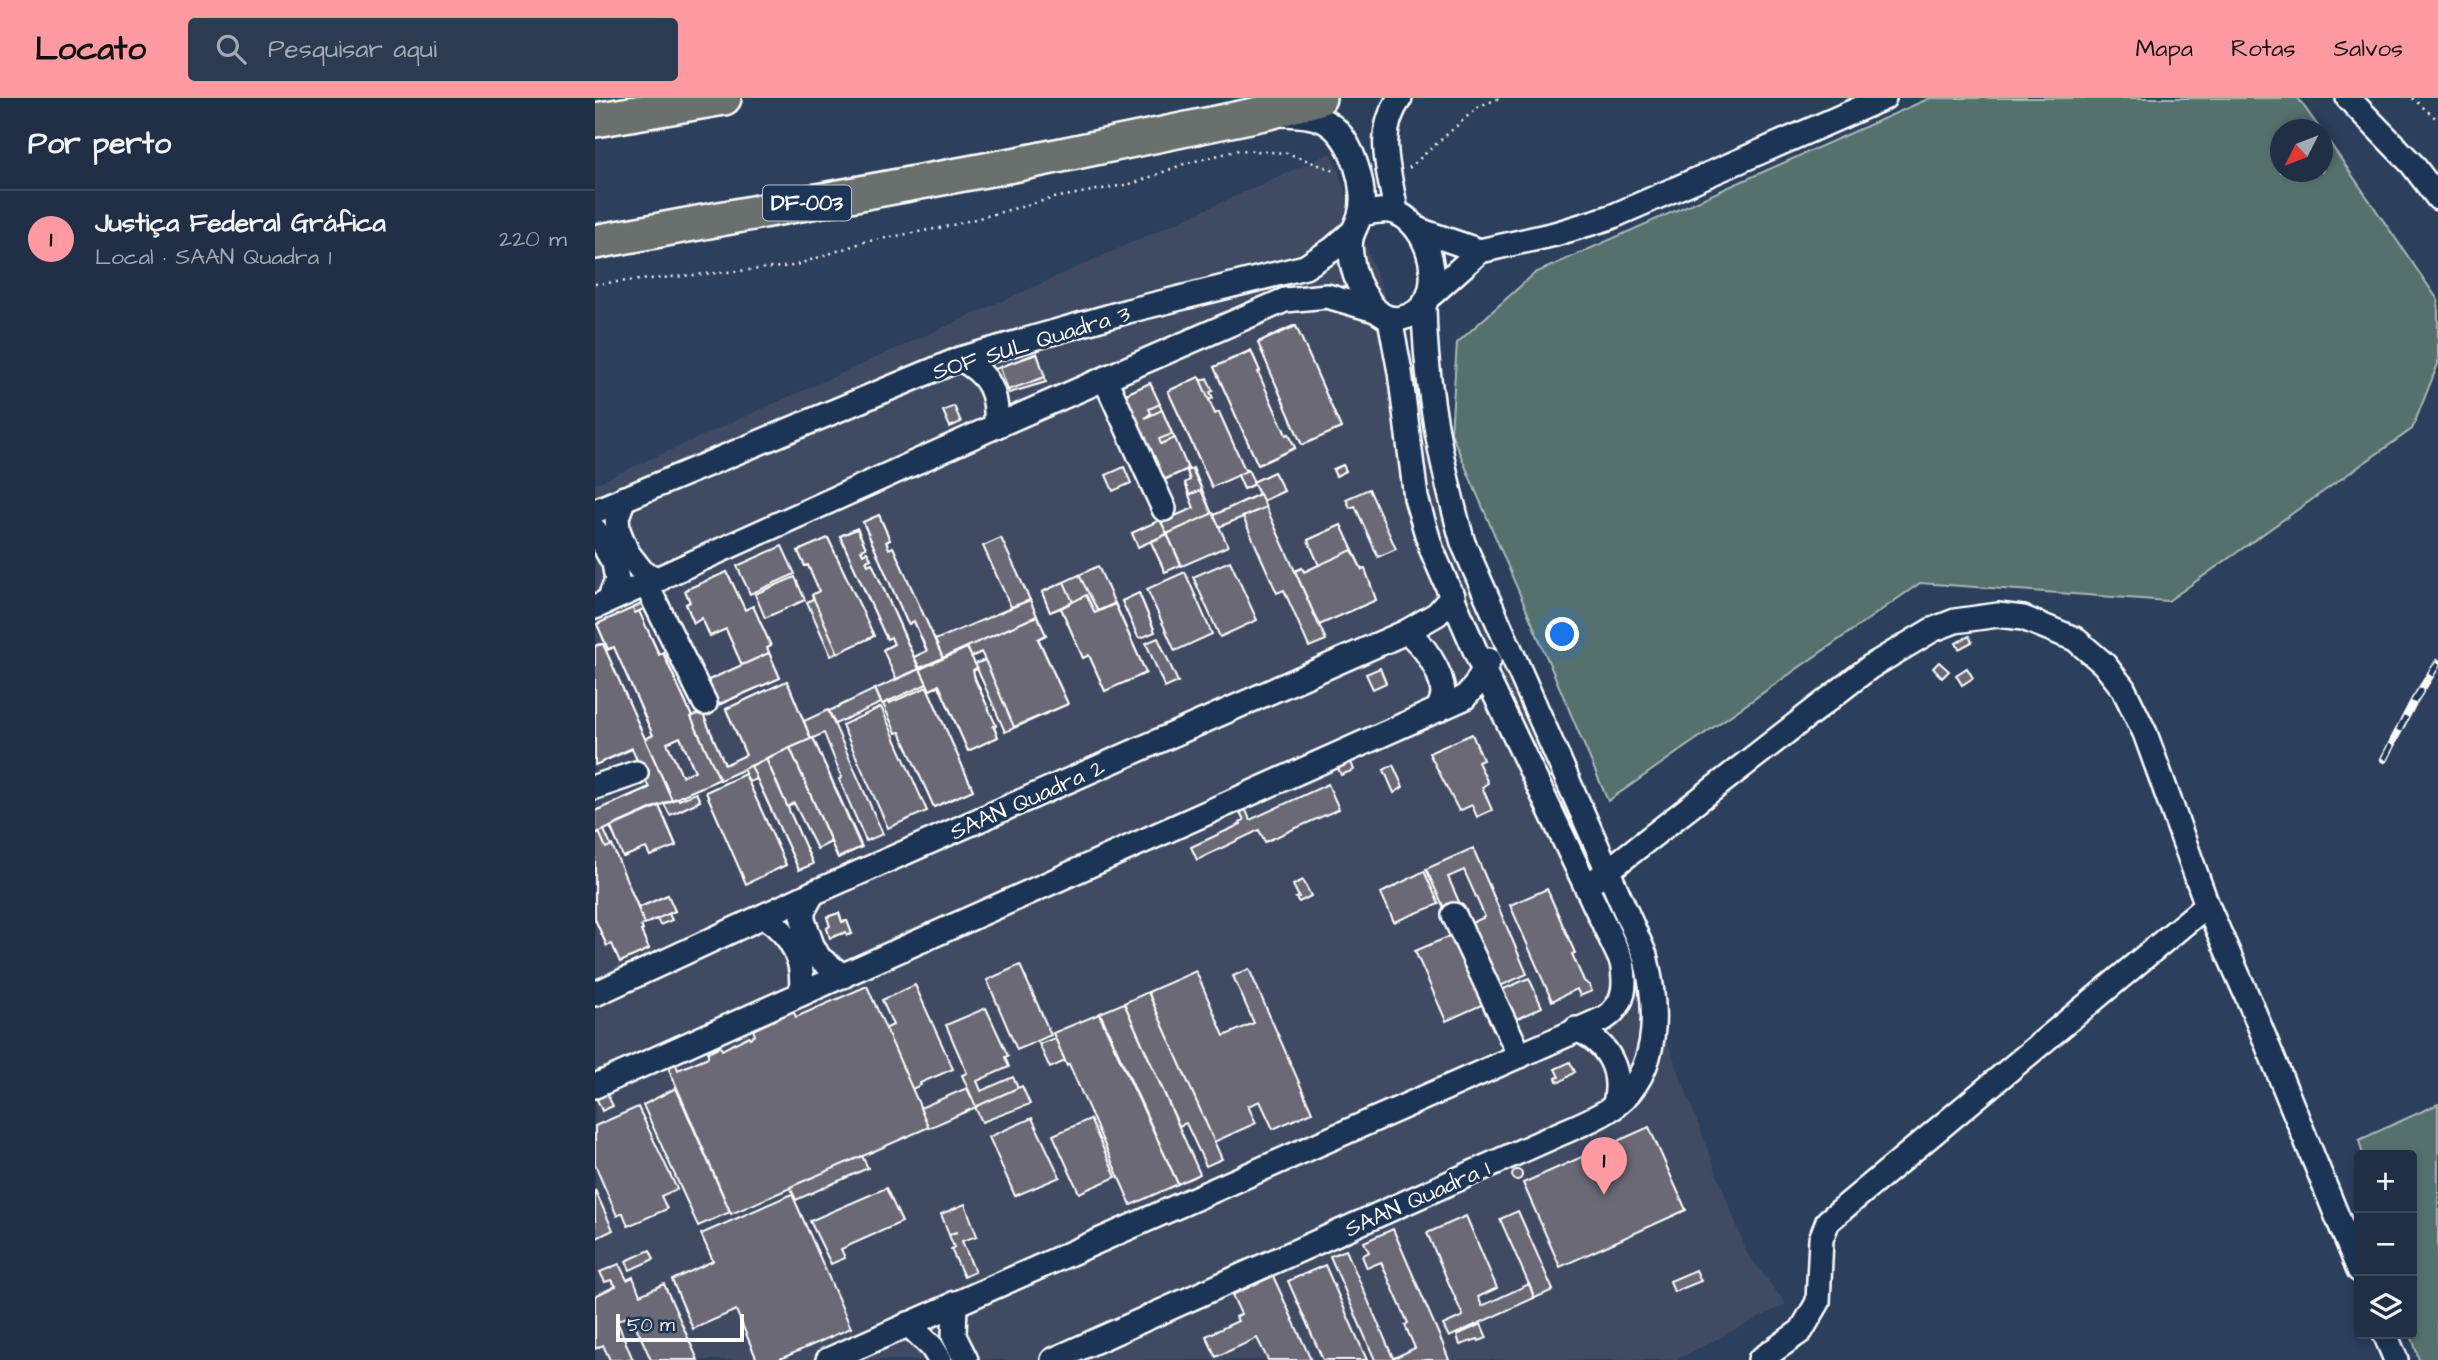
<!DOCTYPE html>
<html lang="pt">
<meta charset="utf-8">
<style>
body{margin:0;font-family:"Architects Daughter",sans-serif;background:#2d3b51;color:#f1f3f6}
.controls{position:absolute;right:21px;bottom:21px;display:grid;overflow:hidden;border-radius:7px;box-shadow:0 4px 10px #0003}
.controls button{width:63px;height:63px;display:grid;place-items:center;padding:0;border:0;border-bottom:2px solid #3e4a5f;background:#212f46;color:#f1f3f6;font:35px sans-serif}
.compass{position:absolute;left:1675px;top:21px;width:63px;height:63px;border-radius:50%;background:#212f46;box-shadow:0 4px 10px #0003;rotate:228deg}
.scale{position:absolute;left:21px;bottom:18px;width:128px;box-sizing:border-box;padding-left:7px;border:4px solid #fff;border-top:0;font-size:19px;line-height:24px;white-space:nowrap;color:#fff;-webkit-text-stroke:5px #1d3557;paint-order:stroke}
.you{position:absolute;left:968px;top:537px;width:24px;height:24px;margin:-18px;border:5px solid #fff;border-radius:50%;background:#1a73e8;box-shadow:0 0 0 10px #1a73e833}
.badge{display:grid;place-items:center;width:46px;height:46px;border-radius:50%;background:#ff9aa2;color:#111;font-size:23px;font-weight:700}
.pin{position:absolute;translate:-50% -58px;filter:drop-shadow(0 2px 4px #0008)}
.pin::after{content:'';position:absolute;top:37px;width:24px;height:21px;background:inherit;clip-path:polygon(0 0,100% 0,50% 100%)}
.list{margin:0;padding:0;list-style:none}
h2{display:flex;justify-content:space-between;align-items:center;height:91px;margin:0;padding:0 28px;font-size:30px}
h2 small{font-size:23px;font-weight:400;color:#a2a9b3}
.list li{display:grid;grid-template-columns:46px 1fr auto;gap:21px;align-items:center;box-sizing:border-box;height:98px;padding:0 28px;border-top:2px solid #3e4a5f}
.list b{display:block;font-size:26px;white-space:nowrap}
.list p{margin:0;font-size:23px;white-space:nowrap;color:#a2a9b3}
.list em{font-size:23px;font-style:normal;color:#a2a9b3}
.icon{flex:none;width:38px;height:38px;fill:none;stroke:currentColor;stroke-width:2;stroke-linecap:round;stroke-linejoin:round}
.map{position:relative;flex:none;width:1843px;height:1262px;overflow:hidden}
header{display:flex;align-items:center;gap:42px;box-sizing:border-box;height:98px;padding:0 35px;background:#ff9aa2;color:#111}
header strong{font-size:33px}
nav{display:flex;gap:38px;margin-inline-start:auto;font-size:24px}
.search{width:490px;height:63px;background:#2d3b51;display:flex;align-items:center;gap:18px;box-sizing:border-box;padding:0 24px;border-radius:7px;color:#a2a9b3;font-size:26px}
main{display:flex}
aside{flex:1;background:#212f46}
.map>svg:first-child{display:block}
.built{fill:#3f4c64}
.green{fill:#55706d;stroke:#aab8b6;stroke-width:2}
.building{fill:#6a6974;stroke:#fff;stroke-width:2;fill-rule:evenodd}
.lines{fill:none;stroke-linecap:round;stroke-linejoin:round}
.minor-casing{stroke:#fff;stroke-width:28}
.highway-casing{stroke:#fff;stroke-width:38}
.path{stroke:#fff;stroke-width:2.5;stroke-dasharray:2 5;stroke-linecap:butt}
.minor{stroke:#1d3557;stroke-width:23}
.highway{stroke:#6b706d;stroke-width:33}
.rail-casing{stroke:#fff;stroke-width:8}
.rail{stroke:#1d3557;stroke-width:5;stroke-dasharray:16;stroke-linecap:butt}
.labels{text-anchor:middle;stroke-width:6;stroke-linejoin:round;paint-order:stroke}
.shield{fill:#1d3557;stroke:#bbc2cd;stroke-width:2}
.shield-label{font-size:21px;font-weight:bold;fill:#fff}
.street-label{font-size:23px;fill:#fff;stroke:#1d3557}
</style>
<header>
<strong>Locato</strong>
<div class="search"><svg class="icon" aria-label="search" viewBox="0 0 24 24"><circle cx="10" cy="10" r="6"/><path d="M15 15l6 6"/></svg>Pesquisar aqui</div>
<nav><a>Mapa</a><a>Rotas</a><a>Salvos</a></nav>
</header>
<main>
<aside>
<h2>Por perto<small></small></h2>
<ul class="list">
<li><span class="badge">1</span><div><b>Justiça Federal Gráfica</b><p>Local · SAAN Quadra 1</p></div><em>220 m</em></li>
</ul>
</aside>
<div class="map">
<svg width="1843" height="1262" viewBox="0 0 1843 1262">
<rect width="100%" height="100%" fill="#2c3f5d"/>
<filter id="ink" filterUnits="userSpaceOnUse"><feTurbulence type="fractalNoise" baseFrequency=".0143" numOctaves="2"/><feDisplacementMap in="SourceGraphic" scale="14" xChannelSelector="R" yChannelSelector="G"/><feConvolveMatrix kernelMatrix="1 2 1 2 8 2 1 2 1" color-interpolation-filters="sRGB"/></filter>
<g filter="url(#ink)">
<!-- built -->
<polygon class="built" points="736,55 1152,1155 1191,1206 1081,1262 0,1262 0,386"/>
<!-- green -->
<g class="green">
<polygon points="1335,0 1703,0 1725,31 1686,32 1686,74 1728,74 1728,35 1843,202 1843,266 1817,331 1573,503 1325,485 1013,703 856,335 862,245 940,175"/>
<polygon points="1843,1006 1843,1262 1824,1262 1816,1236 1817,1057 1768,1057 1764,1042"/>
</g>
<!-- building -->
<g class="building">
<polygon points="700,227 746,330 707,347 663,244"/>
<polygon points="701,228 746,330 707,347 663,245"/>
<polygon points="656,252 665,274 663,275 691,337 694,336 700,350 663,367 619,269"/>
<polygon points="656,253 665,273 663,274 691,337 694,336 700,350 663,367 619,269"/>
<polygon points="442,255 451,284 414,295 413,292 408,293 400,271"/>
<polygon points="442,256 450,279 413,292 405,269"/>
<polygon points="604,279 606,283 612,280 618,293 615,294 618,300 614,302 620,316 624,314 650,372 653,372 659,386 649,391 643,377 616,387 573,293"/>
<polygon points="604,279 620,316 624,314 651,374 617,389 573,293"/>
<polygon points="555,285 593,371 559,387 520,301"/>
<polygon points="555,285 565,306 554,311 556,315 550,320 567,312 577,336 564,341 566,346 580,340 593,371 559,386 520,301"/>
<polygon points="359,308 366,324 355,329 348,313"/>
<polygon points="748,367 751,373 741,378 738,371"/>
<polygon points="748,367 751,373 741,378 738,372"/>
<polygon points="529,369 536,385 518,393 511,377"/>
<polygon points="598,370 617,416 572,436 566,424 599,410 590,385 595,382 592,373"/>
<polygon points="597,371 607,392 595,397 590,385 595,382 592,373"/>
<polygon points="653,372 660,386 649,391 643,377"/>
<polygon points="679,374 689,393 667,403 658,384"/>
<polygon points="679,374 689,393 668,403 658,384"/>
<polygon points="774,391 801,451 783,459 760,408 755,410 751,401"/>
<polygon points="606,392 617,416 572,436 566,424 599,410 594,397"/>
<polygon points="664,396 671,409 624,429 619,417"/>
<polygon points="665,396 671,409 624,429 619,417"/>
<polygon points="671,409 731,542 714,549 689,492 682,495 681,493 648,419"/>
<polygon points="618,415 633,448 587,468 572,436"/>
<polygon points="284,417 295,442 291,444 294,451 298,449 348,560 324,571 319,559 332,553 319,523 314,526 312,524 268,424"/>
<polygon points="284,417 295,442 291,444 294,451 298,449 348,560 325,570 319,559 332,553 319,523 314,526 312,524 268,424"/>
<polygon points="565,422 572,436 543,449 537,435"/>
<polygon points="565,422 572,436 543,449 537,435"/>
<polygon points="746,427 757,452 724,467 713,442"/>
<polygon points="746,427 767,472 770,471 781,502 724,527 700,473 707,470 709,474 724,467 713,442"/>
<polygon points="262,430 271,450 266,452 268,456 272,454 276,461 271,463 273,467 277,465 324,570 302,581 289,551 299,546 296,539 292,541 289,535 245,438"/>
<polygon points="262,431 271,450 266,452 268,456 272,454 276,461 271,463 273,467 277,465 324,571 301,581 288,552 299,546 296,539 292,541 289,535 245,438"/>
<polygon points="572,436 586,467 570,474 556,444"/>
<polygon points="572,436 586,467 570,474 556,444"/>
<polygon points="233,440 279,538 236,558 212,504 218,501 217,497 224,493 213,467 210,468 203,453"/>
<polygon points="233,440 279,538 243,555 217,497 224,493 213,467 210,468 203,453"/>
<polygon points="406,440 435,502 416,509 388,448"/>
<polygon points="187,448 200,476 155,496 142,468"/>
<polygon points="757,452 767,472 770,471 781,502 724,527 700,473 707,470 709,474"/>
<polygon points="635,463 662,522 625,539 598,479"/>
<polygon points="503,468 520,506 503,513 500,507 498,508 484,477"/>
<polygon points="132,474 150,512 158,508 176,548 172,550 185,580 117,610 107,585 147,567 131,531 115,538 107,520 99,525 91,506 95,504 90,492"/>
<polygon points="132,474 150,512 158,508 176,548 172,550 174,555 147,567 131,531 115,538 107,520 99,525 91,506 95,504 90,492"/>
<polygon points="590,474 617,536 580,553 552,491"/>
<polygon points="484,477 503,513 520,505 551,575 510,593 494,557 488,560 466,510 455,514 447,494"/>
<polygon points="200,479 210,502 170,520 160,496"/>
<polygon points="469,484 478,504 455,514 447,494"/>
<polygon points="544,495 559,531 543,538 527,503"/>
<polygon points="544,495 560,534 546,540 543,539 527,503"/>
<polygon points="491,497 500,515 520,506 551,575 510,593 494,557 488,560 466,510"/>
<polygon points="435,502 442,518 348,560 340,542"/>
<path d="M48,505l3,5 -7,3 6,18 2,-1 12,26 4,-2 57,127 -48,21 -27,-61 8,-4 -28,-63 4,-2 -4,1 -11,-24 -6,3 -11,-26 18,-8 2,2 -1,-2zM85,639l15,34 -13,5 -15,-33z"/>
<path d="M38,510l2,5 4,-2 20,44 4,-2 57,126 -48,21 -27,-61 8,-4 -39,-88 -6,2 -11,-25zM85,639l15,34 -13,5 -15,-33z"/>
<polygon points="442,518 451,537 443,540 473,606 410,634 380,566 390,562 387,554 376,559 372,550"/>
<polygon points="442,518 451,537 443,541 473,606 419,629 390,562 380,566 390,562 386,554 376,559 372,549"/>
<polygon points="1374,538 1377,544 1364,551 1361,545"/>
<polygon points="563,540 583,584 570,590 551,545"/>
<polygon points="4,546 8,546 77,702 0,736 0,713 54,689 37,651 0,667 0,548"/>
<polygon points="8,546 77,702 0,736 0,713 54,690 37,650 0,667 0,548"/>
<polygon points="372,549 382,571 378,573 381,582 399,624 401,628 399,629 403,639 373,653 344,588 335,592 325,570"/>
<polygon points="372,550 382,570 378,572 380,582 401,627 398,628 403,639 373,653 344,587 335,592 325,571"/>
<polygon points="174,555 185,580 117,609 107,585"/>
<polygon points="1344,564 1354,573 1347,580 1338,570"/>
<polygon points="785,570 791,585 778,591 771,576"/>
<polygon points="1372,570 1378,580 1367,587 1361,577"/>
<polygon points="325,571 332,586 287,606 280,591"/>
<polygon points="192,583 216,641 125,682 96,619 107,614 130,667 151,657 131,611"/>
<polygon points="192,583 216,641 125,682 96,619 107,614 130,667 151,657 131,611"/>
<polygon points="332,589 378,692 339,709 293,606"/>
<polygon points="332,589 378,692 339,709 305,634 301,635 288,606 295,603 295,605"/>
<polygon points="280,591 286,605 240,626 234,613"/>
<polygon points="286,609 332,713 293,730 247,627"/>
<polygon points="233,612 288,736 271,743 244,681 247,680 229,635 216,641 209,623"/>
<polygon points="877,636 888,662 883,664 893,685 887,689 897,712 882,719 877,707 864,713 834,655"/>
<polygon points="218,640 267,749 243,760 195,650"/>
<polygon points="218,640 266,749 243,760 195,650"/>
<polygon points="195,650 236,744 222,751 200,705 193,709 171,660"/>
<polygon points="195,650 236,744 222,751 199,705 192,709 171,661"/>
<polygon points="171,661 218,766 204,772 162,681 154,684 148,671"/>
<polygon points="171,661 218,766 204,772 156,668"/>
<polygon points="756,664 759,672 746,677 743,670"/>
<polygon points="798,667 808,689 799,695 789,672"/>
<polygon points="150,676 191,767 151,785 111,694"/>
<polygon points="150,676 191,767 151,786 111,694"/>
<polygon points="733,686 744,711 670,744 664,732 602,762 596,749 646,726 645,724 649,722 645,714 651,712 655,722"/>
<polygon points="101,695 105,703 75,717 69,705 83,700 84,702"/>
<polygon points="101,695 105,703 75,717 69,706 83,700 84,702"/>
<polygon points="64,707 81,747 55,758 51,749 29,759 15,729"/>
<polygon points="64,708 81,748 55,758 51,750 28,759 16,729"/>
<polygon points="9,732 49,822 45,824 48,832 46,833 54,851 25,864 17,845 12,848 0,821 0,736"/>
<polygon points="4,734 11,750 17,747 50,826 46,828 48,832 46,833 54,851 25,864 17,846 12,848 0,821 0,736"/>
<polygon points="878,750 932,876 894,893 865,830 890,819 869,772 853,779 865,806 850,812 831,771"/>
<polygon points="829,773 844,806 799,824 786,795"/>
<polygon points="708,782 716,798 704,804 701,800 704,799 698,787"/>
<polygon points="952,791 980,855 977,856 989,883 994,887 997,893 985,898 982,891 957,903 915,807"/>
<polygon points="72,797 80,813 74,816 77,822 65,827 62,821 50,826 43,810"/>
<polygon points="73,797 80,813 50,826 43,810"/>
<polygon points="244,815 247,824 252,823 257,836 252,837 251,834 235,840 232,830 235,828 232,819"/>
<polygon points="244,815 247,824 252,823 257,836 252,837 251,834 235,840 232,830 235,828 232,819"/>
<polygon points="860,836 891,905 851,923 820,853"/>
<polygon points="425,867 456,937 422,952 392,882"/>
<polygon points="654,871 717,1014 678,1031 665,1003 653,1008 661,1025 619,1044 553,894 601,873 629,938 659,925 638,878"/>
<polygon points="934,880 947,909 911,926 897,896"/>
<polygon points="320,887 358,971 325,985 326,987 317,991 290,931 298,927 287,902"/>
<polygon points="272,888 334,1029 136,1116 73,969 81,966 83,972 113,959 113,954 125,948 127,952 154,938 155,940 160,937 158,932 198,913 201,919"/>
<polygon points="553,894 627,1061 611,1068 591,1025 584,1028 529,905"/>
<polygon points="529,905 605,1076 583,1086 505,915"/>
<polygon points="391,910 413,958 410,959 414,969 382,983 385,990 386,993 418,979 423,990 381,1009 367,977 372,975 351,927"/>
<polygon points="504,916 583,1086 536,1107 474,966 472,968 458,935"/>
<polygon points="460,940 470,963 455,970 444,946"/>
<polygon points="975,964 980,974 965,984 962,983 961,980 964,979 960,971"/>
<polygon points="427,988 435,1006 387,1024 380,1009"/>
<polygon points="81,990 135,1114 103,1128 48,1007"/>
<polygon points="372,990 381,1009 334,1030 325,1010"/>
<polygon points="11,994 18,1008 7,1013 1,999"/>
<polygon points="43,1009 82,1091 66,1098 72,1111 33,1128 28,1115 22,1118 0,1067 0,1028"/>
<polygon points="437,1020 465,1079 420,1098 394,1039"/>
<polygon points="495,1021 521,1079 484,1095 458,1037"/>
<polygon points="1054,1029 1091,1112 965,1169 928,1085"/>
<polygon points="267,1058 273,1070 201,1102 195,1089"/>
<circle cx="922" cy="1077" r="5"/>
<polygon points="291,1090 307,1124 246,1151 250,1160 236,1166 215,1123"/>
<polygon points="0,1092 18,1132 0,1141"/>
<polygon points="197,1096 256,1230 183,1262 162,1262 141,1212 98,1231 77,1182 118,1163 106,1136"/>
<polygon points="370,1106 382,1138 367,1143 380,1174 369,1179 356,1151 359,1149 354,1137 362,1134 354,1136 346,1116"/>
<polygon points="923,1113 958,1192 940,1200 905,1121"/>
<polygon points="871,1118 902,1190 883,1199 887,1208 934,1186 939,1200 854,1239 848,1227 868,1218 832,1135"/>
<polygon points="798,1131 847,1244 854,1262 800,1262 799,1260 820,1250 810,1227 813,1225 786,1164 772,1170 767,1158 774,1154 769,1144"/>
<polygon points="55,1152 59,1161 35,1172 31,1163"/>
<polygon points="751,1152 799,1262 780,1262 735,1158"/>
<polygon points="24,1166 32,1182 38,1179 45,1197 69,1186 103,1262 56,1262 36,1217 22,1223 38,1262 15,1262 8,1247 0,1251 0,1198 21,1188 16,1182 10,1184 5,1174"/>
<polygon points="730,1167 772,1262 728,1262 693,1183"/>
<polygon points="1101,1172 1106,1183 1079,1194 1075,1183"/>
<polygon points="678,1178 716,1262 673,1262 662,1240 621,1259 611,1238 643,1223 641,1219 646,1216 637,1197"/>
<polygon points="886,1226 892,1240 884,1243 883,1241 865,1247 862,1237"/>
</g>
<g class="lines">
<defs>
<g id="minor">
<polyline points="1753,0 1817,66 1843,100"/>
<path d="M688,16c15,1 33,1 46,10 23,15 39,65 31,91 -5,17 -12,19 -9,40 2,18 9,35 20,49 7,10 18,17 31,14 48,-10 33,-89 -5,-105 -11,-5 -24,-1 -36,1"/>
<path d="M801,114c-6,-40 -22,-78 4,-114"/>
<polyline points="824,132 885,153 837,196"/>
<polyline points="885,153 960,136 1016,119 1289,0"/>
<path d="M365,261c30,15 38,35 36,67"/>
<polyline points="510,281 569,411"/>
<polyline points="29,400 22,419 23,432 32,454 49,476 65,481"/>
<polyline points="0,413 365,261 533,213 710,169 738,151 756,135"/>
<polyline points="0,432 19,465 22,482 14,502"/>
<polyline points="51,486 110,605"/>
<polyline points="0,509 401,328 690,202 732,198 780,212"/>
<path d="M811,534c17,11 36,39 37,61 0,5 -3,12 -5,17"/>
<polyline points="0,689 41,675"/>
<polyline points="1002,781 1275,569 1337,532 1360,523 1403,517 1428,520 1480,541 1509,566 1528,590 1550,635 1612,807 1656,907 1764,1172"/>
<polyline points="218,795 208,813 208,822 217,847 224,860 248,878"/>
<polyline points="859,817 925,958"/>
<path d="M170,819c28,19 40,43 36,77"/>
<polyline points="0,896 218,795 811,534 842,516 858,498"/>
<path d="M981,931c33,14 48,43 38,78"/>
<polyline points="0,988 869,600 880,588 894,562"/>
<polyline points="360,1205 359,1238 371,1262"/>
<polyline points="313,1226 337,1249 345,1262"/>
<polyline points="1790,1236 1801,1262"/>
<path d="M233,1262l777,-342c21,-14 21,-34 17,-56l-138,-291 -53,-123 -15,-50 -16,-126 -10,-53"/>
<path d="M458,1262l495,-221c19,-9 52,-21 68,-34 45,-36 42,-98 29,-150l-182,-412c-22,-78 -38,-157 -39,-238"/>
<polyline points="1165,1262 1206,1233 1223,1204 1226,1141 1233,1123 1612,807"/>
</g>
<g id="highway">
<polyline points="0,22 129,0"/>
<polyline points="0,144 423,66 674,14 724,0"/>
</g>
</defs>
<!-- minor casing -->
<use href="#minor" class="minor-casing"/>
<!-- highway casing -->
<use href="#highway" class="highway-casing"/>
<!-- path -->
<g class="path">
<polyline points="1817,0 1843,22"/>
<polyline points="814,70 883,9 905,0"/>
<polyline points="0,186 198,168 269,144 350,129 459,100 540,85 589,66 644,52 692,55 743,74"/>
</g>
<!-- minor -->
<use href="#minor" class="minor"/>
<!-- highway -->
<use href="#highway" class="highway"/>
<defs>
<polyline id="rail" points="1789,661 1819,603 1843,565"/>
</defs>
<!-- rail casing -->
<use href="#rail" class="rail-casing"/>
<!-- rail -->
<use href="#rail" class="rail"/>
</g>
</g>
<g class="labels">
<!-- shield labels -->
<rect class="shield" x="168" y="87.5" width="88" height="35" rx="5"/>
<g class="shield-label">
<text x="212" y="112">DF-003</text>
</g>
<!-- street labels -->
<g class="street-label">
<text transform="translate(436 244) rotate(-17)" y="8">SOF SUL Quadra 3</text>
<text transform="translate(432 701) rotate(-24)" y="8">SAAN Quadra 2</text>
<text transform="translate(822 1100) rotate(-24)" y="8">SAAN Quadra 1</text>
</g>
</g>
</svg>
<div class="controls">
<button>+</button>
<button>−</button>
<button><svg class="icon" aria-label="layers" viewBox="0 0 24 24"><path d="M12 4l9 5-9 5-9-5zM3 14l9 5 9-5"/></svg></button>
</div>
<svg class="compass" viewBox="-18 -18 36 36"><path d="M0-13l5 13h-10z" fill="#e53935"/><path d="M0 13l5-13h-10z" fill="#a2a9b3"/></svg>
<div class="scale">50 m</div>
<div class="you"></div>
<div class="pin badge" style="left:1009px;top:1097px">1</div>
</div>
</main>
